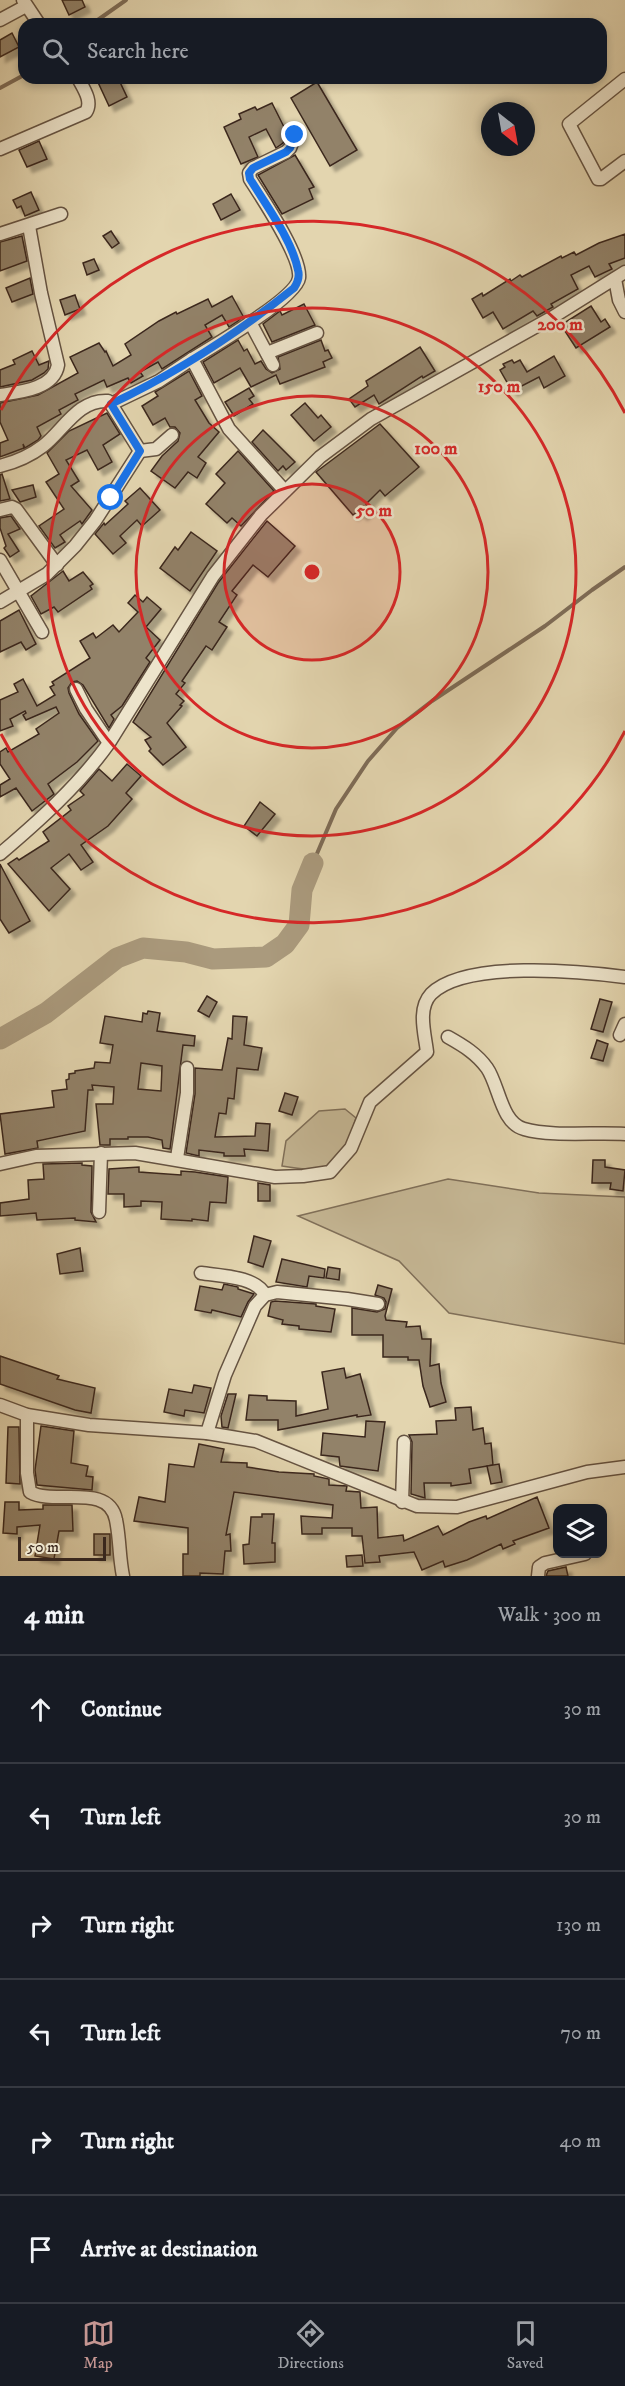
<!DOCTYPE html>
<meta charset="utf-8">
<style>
body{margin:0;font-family:"IM FELL DW Pica",serif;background:#20242c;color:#f1f3f6}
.controls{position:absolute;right:18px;bottom:18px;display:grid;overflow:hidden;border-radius:12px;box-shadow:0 3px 9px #0003}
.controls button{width:54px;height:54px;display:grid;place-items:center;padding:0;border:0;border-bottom:2px solid #363941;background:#171b24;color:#f1f3f6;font:30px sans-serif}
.compass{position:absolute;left:481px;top:102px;width:54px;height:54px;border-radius:50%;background:#171b24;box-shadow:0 3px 9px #0003;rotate:149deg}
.scale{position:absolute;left:18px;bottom:15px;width:88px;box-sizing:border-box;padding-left:6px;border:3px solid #3b281d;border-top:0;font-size:16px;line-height:21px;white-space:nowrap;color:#3b281d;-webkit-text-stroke:4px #ede4cb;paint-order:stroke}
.stop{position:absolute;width:18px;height:18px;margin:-14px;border:4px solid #1a73e8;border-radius:50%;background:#fff}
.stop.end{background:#1a73e8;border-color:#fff;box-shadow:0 2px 6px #0008}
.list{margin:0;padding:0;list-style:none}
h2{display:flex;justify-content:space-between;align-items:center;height:78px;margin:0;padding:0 24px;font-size:26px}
h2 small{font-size:20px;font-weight:400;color:#9ea1a6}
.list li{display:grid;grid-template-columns:39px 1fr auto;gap:18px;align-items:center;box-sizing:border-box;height:108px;padding:0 24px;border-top:2px solid #363941}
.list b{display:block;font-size:22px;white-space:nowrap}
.list em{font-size:20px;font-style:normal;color:#9ea1a6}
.icon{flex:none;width:33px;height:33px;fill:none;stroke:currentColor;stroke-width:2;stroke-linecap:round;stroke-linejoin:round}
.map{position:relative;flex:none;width:625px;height:1576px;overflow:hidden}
.search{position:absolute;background:#171b24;box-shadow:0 3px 9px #0003;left:18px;right:18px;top:18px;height:66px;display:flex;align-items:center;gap:15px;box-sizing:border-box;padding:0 21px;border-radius:18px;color:#9ea1a6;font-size:22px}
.sheet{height:726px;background:#171b24}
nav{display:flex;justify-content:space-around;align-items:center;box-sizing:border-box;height:84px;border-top:2px solid #363941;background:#171b24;font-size:16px;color:#9ea1a6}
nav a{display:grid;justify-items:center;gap:3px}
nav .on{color:#c59692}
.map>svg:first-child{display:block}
.green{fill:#c6b896;stroke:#80705a;stroke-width:1.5}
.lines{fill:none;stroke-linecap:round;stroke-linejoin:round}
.stream{stroke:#7e6c57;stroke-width:4}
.river{stroke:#aa9a7d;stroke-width:21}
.building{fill:#928269;stroke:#3b281d;stroke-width:1.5;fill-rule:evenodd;filter:url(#shadow)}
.minor-casing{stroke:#655342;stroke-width:15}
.minor{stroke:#ede4cb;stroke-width:12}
.route{stroke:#1a73e8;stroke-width:8}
.ring{fill:none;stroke:#d62828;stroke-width:3}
.centre{fill:#d62828;stroke:#ede4cb;stroke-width:3}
.ring-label{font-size:18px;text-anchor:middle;font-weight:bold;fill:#d62828;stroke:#ede4cb;stroke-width:5;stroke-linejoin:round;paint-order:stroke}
</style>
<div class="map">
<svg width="625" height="1576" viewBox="0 0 625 1576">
<defs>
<filter id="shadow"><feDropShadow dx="5.5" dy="5.5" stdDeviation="1.5" flood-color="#0004"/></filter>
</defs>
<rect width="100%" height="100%" fill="#e3d5af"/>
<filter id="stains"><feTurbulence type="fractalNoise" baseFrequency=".00333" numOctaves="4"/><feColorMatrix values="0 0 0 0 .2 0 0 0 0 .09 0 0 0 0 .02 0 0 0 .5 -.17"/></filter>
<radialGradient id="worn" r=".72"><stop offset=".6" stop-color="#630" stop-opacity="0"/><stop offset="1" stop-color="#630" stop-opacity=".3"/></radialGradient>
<!-- green -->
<g class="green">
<path d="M345,1109l11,9c-14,48 -24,57 -74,48l4,-25 33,-30z"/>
<polygon points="448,1179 539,1193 625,1197 625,1344 449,1313 399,1261 298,1216"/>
</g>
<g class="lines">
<!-- stream -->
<g class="stream">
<polyline points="92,24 126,0"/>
<polyline points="0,88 24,75"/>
<polyline points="313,863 336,809 368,761 397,728 432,701 545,626 592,590 625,567"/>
</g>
<!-- river -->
<polyline class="river" points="0,1039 46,1013 117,958 143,948 186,952 213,959 266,957 285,944 299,925 302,890 313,863"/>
</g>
<!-- building -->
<g class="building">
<polygon points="62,0 82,0 85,7 69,15"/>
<polygon points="12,33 19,47 0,57 0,40"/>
<polygon points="96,78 118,78 127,97 109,106"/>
<polygon points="317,82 357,150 330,166 291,98"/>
<polygon points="272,103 287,133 283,143 276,148 266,129 249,137 258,157 241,164 224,127 241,119 239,114 255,107 257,110"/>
<polygon points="39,141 47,159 27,167 19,150"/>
<polygon points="295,155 314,187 309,189 313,199 282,214 258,175"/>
<polygon points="31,192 39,210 25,216 21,206 17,208 13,200"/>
<polygon points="231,194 240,210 221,220 213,204"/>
<polygon points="111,231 119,243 112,248 103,236"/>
<polygon points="625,234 625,258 609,264 612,269 595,277 589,266 571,275 578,289 551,304 553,307 537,316 533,311 503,329 493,312 483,318 472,299 482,293 483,296 510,279 511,281 520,275 522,277 561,256 562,258 574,252 576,255 599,243"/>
<polygon points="22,236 27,261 0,271 0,242"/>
<polygon points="94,259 99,270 87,275 83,263"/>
<polygon points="30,278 33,294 12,302 6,288"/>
<polygon points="75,295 80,309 65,315 60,300"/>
<polygon points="232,296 243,316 238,321 229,327 222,315 205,325 212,337 162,369 158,362 140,372 143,376 131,383 128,378 107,387 104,380 75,394 78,400 59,410 61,414 37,427 41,436 38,440 25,448 23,444 24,448 0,457 0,443 8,440 0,422 0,403 38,395 78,373 70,357 99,343 105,352 106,351 113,366 131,355 125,344 159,321 176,312 177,314 208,299 212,307"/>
<polygon points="304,304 315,325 272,342 263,324 280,311 282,315"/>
<polygon points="591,306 601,322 605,319 610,327 576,348 561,325"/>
<polygon points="238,340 244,351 247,349 255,364 261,361 266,369 272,373 280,369 278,357 321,340 325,351 328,350 332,358 323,362 325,367 280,384 276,375 251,387 240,368 214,383 203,362"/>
<polygon points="420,347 435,371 423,378 422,376 379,404 374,395 355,407 349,399 368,386 366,381"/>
<polygon points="32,351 39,365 49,361 48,369 44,373 32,380 0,387 0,370 15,364 13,360"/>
<polygon points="554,356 565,376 544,388 539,377 512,391 500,370 505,367 503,364 512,360 514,363 520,360 527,372"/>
<polygon points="189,371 202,396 195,400 209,423 219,432 198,457 206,463 197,478 188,472 175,488 151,471 162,456 178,441 180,433 175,427 170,427 165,418 153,425 142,406 158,396 155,392"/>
<polygon points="249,388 254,396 249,399 253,404 234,416 225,402"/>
<polygon points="305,403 318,418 321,415 331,427 314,441 291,415"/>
<polygon points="107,413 120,434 103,445 112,462 98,470 87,450 66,460 79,481 71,486 92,510 82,524 80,521 60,535 65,542 55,548 39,526 64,509 46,482 59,474 47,453 69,431"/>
<polygon points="380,424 419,467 385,496 380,490 366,504 370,508 362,515 358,511 353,515 316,472"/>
<polygon points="263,430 295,462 286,470 283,466 278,471 252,442"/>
<polygon points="238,451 274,491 241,526 232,518 227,523 206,504 225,483 216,474"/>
<polygon points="2,474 10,499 0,501 0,475"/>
<polygon points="33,485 36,497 20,502 12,490"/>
<polygon points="140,488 160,510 142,526 137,520 120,536 126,543 113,554 95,534 104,523 105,525 128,504 125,501"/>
<polygon points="11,516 20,529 8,534 19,551 10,557 4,548 6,546 0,528 0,518"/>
<polygon points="267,521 295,546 268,577 253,565 232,591 237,595 219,622 227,627 212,650 206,646 182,681 185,683 176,694 184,701 180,705 182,706 167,723 186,747 163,765 149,751 151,749 145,740 151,737 133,722 218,583"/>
<polygon points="191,532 217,551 190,591 160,568 175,547 178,550"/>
<polygon points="63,571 69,581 83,572 93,584 90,586 92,589 58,612 54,607 41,614 31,596"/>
<polygon points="135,595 143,602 147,597 161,609 146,627 160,640 146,658 150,662 122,706 111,715 114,719 109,728 83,685 77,681 72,682 68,688 69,693 79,714 98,741 77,762 48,784 54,794 32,811 16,788 0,797 0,785 10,779 0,764 0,752 6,748 8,752 39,734 36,729 59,713 56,707 26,720 23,715 26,713 25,711 10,719 13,726 0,731 0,700 18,692 14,684 23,679 37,706 55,695 50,687 54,685 52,682 90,658 80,641 93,633 96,638 113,625 119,632 138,612 128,603"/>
<polygon points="19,610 36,644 26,650 21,642 0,652 0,621"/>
<polygon points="127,764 141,776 126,793 132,799 108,826 81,845 93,862 81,870 69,854 51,868 70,889 49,911 8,864 17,858 19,860 49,841 43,832 71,810 68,806 84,795 80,791 99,769 112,781"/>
<polygon points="260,802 275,814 257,836 244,826"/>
<polygon points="0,864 30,921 9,933 0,919"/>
<polygon points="207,996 217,1002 209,1017 198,1011"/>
<polygon points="600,999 612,1002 603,1032 591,1029"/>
<path d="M148,1011l12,2 -3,18 38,5 -1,10 -11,-1 -13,104 -7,-1 -1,-8 -14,-3h-20v2h-18v6h-10l-4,-41h17l1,-17 -22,-2 1,5h-5l-3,41 -48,10 1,7 -33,6 -5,-40 54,-7 -2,-16 15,-2 -1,-9 3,-1v-5l6,-1v-2l19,-3 1,-6 15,1 3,-18 -13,-2 5,-27 37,6 1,-9 4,1zM141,1063l21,3 -1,25 -23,-2z"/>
<polygon points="233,1016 247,1017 244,1045 262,1048 258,1070 237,1068 234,1099 228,1098 226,1114 219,1113 215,1137 255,1136 256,1123 270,1124 268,1151 244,1149 245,1156 224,1156 224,1153 199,1150 199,1156 186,1153 195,1094 195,1068 222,1070 228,1038 232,1039"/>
<polygon points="597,1040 608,1044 603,1061 591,1058"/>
<polygon points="285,1093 298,1097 292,1115 279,1111"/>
<polygon points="593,1160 605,1160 605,1167 625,1170 623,1191 610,1189 611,1183 592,1183"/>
<polygon points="82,1163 82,1165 92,1166 91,1212 96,1222 75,1220 75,1218 37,1220 36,1213 0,1216 0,1203 29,1199 28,1180 44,1179 43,1164"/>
<polygon points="139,1167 139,1172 181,1175 181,1171 195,1172 228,1177 226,1203 210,1202 208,1221 192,1219 192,1221 161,1219 162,1202 141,1201 141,1206 124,1207 124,1194 108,1194 109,1169"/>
<polygon points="258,1183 270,1185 270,1201 258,1201"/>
<polygon points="254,1236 271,1241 263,1267 248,1262"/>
<polygon points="80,1248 83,1271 60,1274 57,1254"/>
<polygon points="282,1259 325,1269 324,1278 309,1276 307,1287 276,1282"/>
<polygon points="328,1267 340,1269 339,1280 326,1278"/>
<polygon points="224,1284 238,1287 238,1289 254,1294 248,1302 241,1317 212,1310 211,1313 195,1310 200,1286 222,1290"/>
<polygon points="378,1285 392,1289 385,1316 386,1320 407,1322 406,1327 420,1326 422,1339 431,1339 430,1366 439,1364 441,1383 446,1402 430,1407 423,1386 419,1360 408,1360 408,1357 383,1357 383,1335 352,1335 352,1308 377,1312 385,1309 386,1302 384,1298 375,1295"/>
<polygon points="275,1301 316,1304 316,1306 335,1309 331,1332 299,1329 299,1326 282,1324 283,1320 268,1316 271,1302"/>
<polygon points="0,1356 59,1376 57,1379 95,1388 91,1413 75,1410 0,1384"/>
<polygon points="344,1368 346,1378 360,1374 371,1415 357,1417 357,1415 278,1430 278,1420 246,1420 249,1395 267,1396 267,1400 296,1401 296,1416 328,1409 322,1372"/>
<polygon points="194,1385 211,1388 204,1413 185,1410 184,1416 164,1412 169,1389 192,1393"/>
<polygon points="228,1394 236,1394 228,1428 222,1427 221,1416"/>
<polygon points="471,1407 473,1430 483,1428 485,1444 491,1443 493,1465 469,1469 471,1483 451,1486 451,1483 424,1483 425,1498 411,1494 412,1442 409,1435 437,1434 436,1421 456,1420 455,1408"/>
<polygon points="366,1421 385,1422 378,1471 340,1466 339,1457 321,1455 323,1433 365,1437"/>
<polygon points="41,1426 74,1431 71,1463 88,1466 86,1476 93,1477 92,1490 37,1485 35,1470"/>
<polygon points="8,1427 19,1427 20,1484 6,1483"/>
<polygon points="199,1444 224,1449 221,1462 247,1463 247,1467 279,1472 314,1474 314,1476 329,1479 329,1485 347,1486 346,1491 360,1492 361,1508 377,1507 378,1538 403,1535 404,1541 438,1526 443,1535 469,1522 486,1516 487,1519 537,1497 549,1528 513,1541 515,1544 503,1549 501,1544 467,1560 445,1567 443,1561 422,1570 414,1552 379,1556 380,1562 365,1563 362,1536 352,1536 352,1528 322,1528 322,1534 302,1534 301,1516 332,1518 333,1505 234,1492 226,1535 230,1534 231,1551 225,1551 223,1574 200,1573 200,1576 183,1576 183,1554 188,1554 188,1528 134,1521 139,1497 165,1502 169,1464 194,1467"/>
<polygon points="499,1464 502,1482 491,1484 487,1466"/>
<polygon points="5,1502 19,1502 19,1510 43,1509 43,1505 72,1505 73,1531 59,1531 54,1559 35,1556 40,1525 17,1527 17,1534 3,1533"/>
<polygon points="262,1514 274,1514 272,1543 275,1543 275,1562 244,1564 243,1545 249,1544 251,1517 262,1517"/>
<rect x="94" y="1534" width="16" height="21"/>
<polygon points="362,1555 363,1566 347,1567 346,1556"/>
<polygon points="566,1567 568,1576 546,1576 548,1571"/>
</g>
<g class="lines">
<defs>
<g id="minor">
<polyline points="23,0 39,24"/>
<polyline points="0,20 26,6"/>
<polyline points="625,79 569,124 598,179 601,179 625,161"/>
<path d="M0,149l86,-37c7,-11 -3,-24 -8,-34"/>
<polyline points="0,234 61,214"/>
<polyline points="615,279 619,300 625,312"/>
<polyline points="250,322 273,365"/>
<polyline points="267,353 317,333"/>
<path d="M0,395c20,-3 54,-6 58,-30l-17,-72 -12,-67"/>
<polyline points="111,404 159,381 192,359"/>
<polyline points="140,451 156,449 172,435"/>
<path d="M0,466c16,-4 30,-10 43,-20 20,-15 35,-47 65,-45l3,3 29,47 -45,70 -20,25 -28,28 -47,28"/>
<path d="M285,491l-56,-62 -37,-70c20,-12 104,-61 107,-81 3,-21 -37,-80 -49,-99l-1,-6 4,-5 33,-16 4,-4 5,-13"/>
<polyline points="0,510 12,507 16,509 57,565"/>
<polyline points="0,560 42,632"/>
<polyline points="76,689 86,709 109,743"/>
<path d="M0,854c40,-34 79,-69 109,-111l104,-167 48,-61 59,-58 51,-38 182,-102 72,-45"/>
<polyline points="620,1035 625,1024"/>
<path d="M448,1037c16,9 29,17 39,31 12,17 14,55 37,61 28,8 71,3 101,5"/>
<polyline points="177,1158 187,1093 187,1068"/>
<path d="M0,1164l36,-8 99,-3 140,24 28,-1 27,-4 21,-24 19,-46 57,-50c-2,-18 -10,-43 4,-58 34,-34 149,-23 194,-17"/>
<polyline points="99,1212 101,1153"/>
<path d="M201,1273c19,3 55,3 64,22"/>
<polyline points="0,1405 27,1415 89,1425 207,1433 256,1441 417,1506 457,1507 587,1472 625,1467"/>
<path d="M27,1415v58l3,19c24,14 79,-10 86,28 4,19 3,37 7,56"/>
<polyline points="207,1433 225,1375 255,1306 265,1295 277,1292 347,1299 378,1304"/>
<polyline points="402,1502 404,1442"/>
<polyline points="538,1576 539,1567 545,1563 585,1554"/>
</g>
</defs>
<!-- minor casing -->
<use href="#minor" class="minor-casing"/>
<!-- minor -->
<use href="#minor" class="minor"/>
</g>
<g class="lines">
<!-- route -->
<path class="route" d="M111,498l29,-47 -29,-47c65,-31 127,-71 183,-116 4,-6 6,-11 4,-18 -6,-30 -32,-65 -48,-91l-1,-6 4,-5 33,-16 4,-4 5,-13"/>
</g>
<!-- distance rings -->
<circle cx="312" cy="572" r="88" fill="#d62828" fill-opacity=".12"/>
<g class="ring">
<circle cx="312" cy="572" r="88"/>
<circle cx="312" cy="572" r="176"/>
<circle cx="312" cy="572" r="264"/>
<path d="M625 731A351 351 0 0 1 1 734M1 410A351 351 0 0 1 625 413"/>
</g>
<circle cx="312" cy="572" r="9" class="centre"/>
<g class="ring-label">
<text x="560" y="330">200 m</text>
<text x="499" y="392">150 m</text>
<text x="436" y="454">100 m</text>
<text x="374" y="516">50 m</text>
</g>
<rect width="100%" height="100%" filter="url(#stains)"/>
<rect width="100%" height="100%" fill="url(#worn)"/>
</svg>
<div class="controls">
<button><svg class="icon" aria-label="layers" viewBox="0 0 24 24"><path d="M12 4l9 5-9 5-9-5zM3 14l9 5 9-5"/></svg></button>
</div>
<svg class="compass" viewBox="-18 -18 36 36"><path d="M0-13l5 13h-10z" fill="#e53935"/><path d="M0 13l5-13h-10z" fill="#9ea1a6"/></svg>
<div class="scale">50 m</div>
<div class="stop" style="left:111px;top:498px"></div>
<div class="stop end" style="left:295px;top:135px"></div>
<div class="search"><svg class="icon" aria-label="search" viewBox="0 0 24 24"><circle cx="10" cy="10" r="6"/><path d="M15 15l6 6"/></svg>Search here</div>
</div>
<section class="sheet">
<h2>4 min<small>Walk · 300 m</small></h2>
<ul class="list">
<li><svg class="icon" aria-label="ahead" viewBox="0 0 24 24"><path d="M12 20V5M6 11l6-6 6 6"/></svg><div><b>Continue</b></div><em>30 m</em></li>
<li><svg class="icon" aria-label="left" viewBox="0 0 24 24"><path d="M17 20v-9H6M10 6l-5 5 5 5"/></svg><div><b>Turn left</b></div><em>30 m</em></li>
<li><svg class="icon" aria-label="right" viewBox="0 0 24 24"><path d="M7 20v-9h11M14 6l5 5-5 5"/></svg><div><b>Turn right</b></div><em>130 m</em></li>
<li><svg class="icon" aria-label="left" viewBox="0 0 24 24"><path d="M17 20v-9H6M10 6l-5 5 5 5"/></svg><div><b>Turn left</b></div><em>70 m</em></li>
<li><svg class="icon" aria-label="right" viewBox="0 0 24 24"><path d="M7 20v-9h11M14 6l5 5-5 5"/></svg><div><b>Turn right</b></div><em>40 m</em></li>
<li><svg class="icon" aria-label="arrive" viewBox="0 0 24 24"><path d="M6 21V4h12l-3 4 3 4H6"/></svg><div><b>Arrive at destination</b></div></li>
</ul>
</section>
<nav>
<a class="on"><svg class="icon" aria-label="map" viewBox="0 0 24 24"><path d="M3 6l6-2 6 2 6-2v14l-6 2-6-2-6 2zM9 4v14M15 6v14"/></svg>Map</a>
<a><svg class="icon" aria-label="directions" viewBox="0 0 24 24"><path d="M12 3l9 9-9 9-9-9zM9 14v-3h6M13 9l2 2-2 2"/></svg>Directions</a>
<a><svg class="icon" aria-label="saved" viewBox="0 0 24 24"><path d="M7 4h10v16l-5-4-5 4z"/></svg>Saved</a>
</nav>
